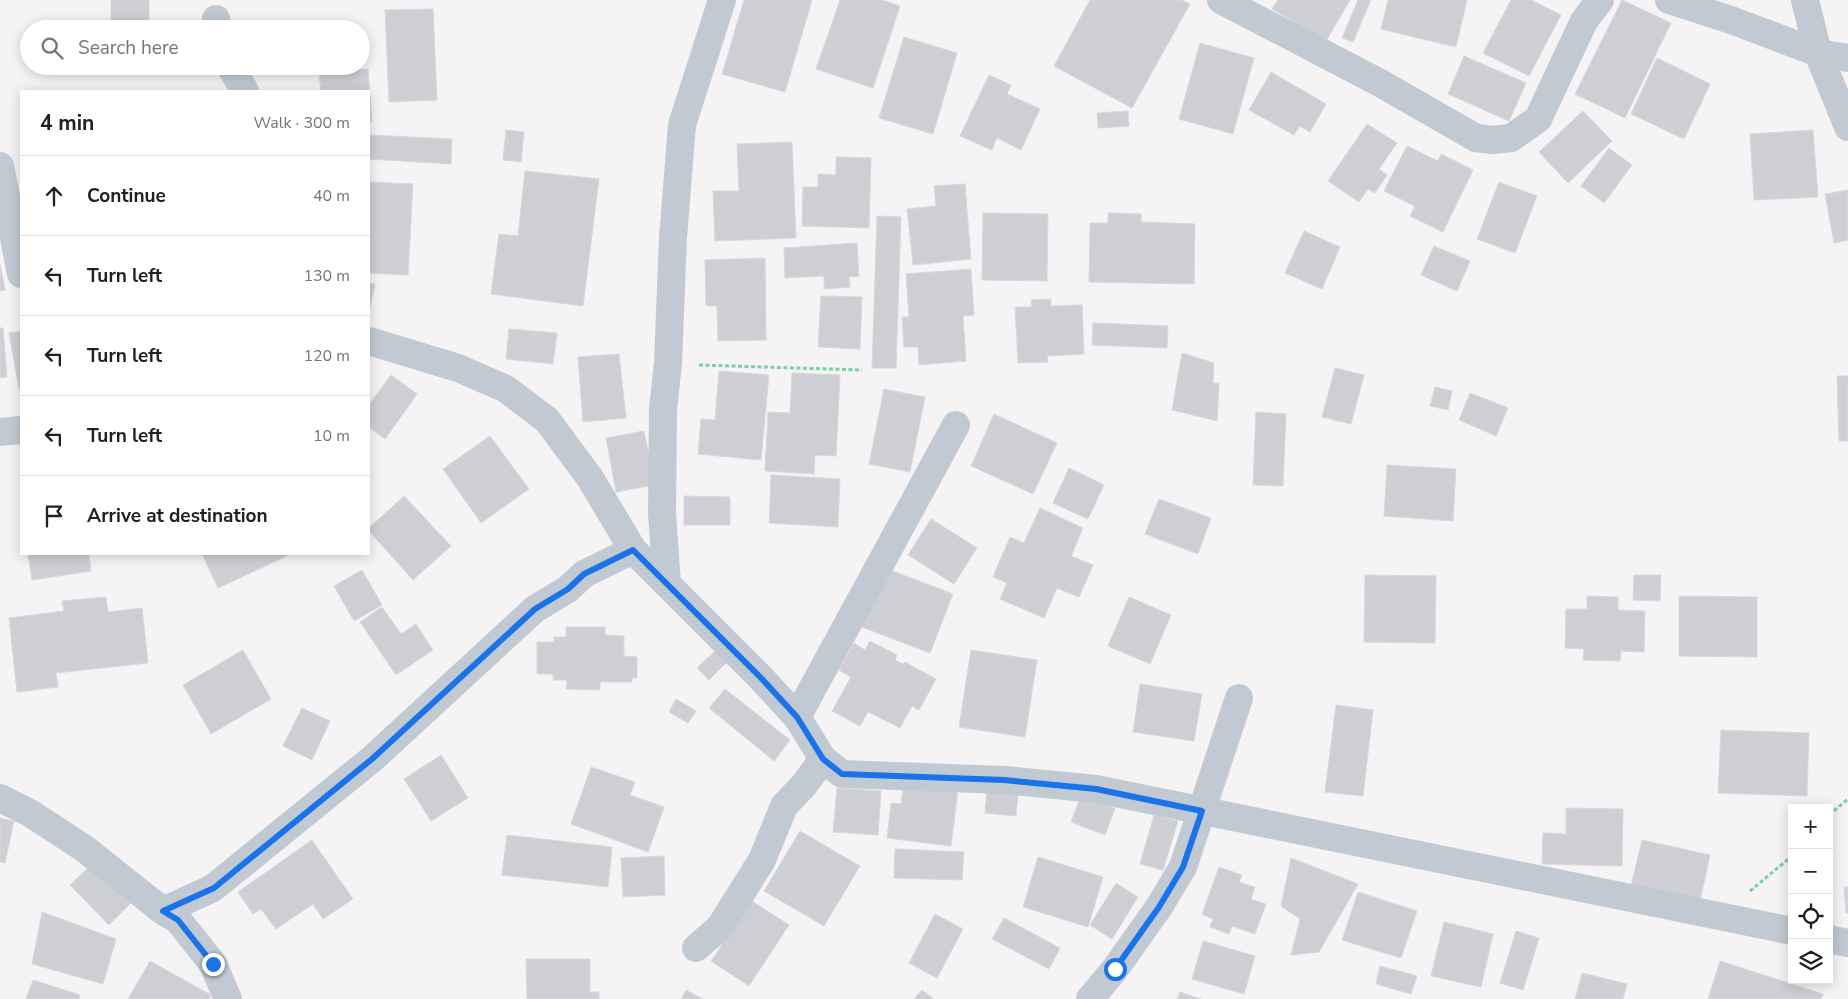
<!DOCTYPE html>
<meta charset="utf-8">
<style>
body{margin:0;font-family:"Nunito Sans",sans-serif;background:#f2f2f2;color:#202124}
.controls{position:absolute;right:15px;bottom:15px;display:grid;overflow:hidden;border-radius:0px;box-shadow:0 2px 12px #0003}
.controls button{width:45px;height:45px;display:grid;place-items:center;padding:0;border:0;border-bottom:1px solid #e0e0e0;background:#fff;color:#202124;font:25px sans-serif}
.stop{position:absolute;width:15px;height:15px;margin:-11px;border:4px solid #1a73e8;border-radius:50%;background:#fff}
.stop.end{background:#1a73e8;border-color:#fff;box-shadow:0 1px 5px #0008}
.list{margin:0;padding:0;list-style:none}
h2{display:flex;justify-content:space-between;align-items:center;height:65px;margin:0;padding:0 20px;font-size:21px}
h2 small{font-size:16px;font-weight:400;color:#757577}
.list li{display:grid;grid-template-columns:32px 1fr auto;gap:15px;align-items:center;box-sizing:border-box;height:80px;padding:0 20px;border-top:1px solid #e0e0e0}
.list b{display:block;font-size:19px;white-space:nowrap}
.list em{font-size:16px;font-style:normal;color:#757577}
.icon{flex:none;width:28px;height:28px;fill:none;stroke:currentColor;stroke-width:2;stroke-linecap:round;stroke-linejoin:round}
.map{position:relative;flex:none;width:1848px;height:999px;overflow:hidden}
.search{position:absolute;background:#fff;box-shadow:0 2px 12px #0003;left:20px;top:20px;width:350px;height:55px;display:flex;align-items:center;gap:12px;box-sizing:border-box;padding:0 18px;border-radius:28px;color:#757577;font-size:19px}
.panel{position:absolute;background:#fff;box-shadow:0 2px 12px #0003;left:20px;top:90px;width:350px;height:465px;border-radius:0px}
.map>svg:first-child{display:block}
.building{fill:#cdcfd5;stroke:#d7d9de}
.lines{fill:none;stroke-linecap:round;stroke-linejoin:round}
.path{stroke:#7ad0a6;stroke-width:3;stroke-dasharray:4 2.5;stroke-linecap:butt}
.street{stroke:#c1cad2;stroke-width:28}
.route{stroke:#1a73e8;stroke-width:6}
</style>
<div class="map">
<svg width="1848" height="999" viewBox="0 0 1848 999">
<rect width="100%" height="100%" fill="#f5f3f3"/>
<!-- building -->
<g class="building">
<rect x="111" y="0" width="38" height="21"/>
<polygon points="744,0 812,0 785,92 722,74"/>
<polygon points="840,0 882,0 900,6 873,88 816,69"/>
<polygon points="1090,0 1182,0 1190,4 1132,108 1054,66"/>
<polygon points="1278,0 1350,0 1326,41 1272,9"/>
<polygon points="1358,0 1371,0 1353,42 1342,38"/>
<polygon points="1388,0 1467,0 1456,47 1381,29"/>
<polygon points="1511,0 1531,0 1561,15 1529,76 1483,53"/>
<polygon points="1622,0 1671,23 1625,118 1575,94"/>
<polygon points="433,9 437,100 389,102 385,10"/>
<polygon points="904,37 957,53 933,134 879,118"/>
<polygon points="1200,43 1254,58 1233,134 1179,119"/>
<polygon points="1464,56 1526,83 1509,121 1448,94"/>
<polygon points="1657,58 1710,84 1684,139 1631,114"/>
<polygon points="368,69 372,122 369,122 369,91 321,91 319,73"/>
<polygon points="1271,72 1326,104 1310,132 1300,126 1294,135 1249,110"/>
<polygon points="989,75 1011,85 1007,94 1040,109 1021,150 997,138 992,150 960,136"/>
<polygon points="1128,111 1129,126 1098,128 1097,113"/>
<polygon points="1583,111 1612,141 1568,183 1539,152"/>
<polygon points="1367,124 1397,143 1379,169 1387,175 1375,193 1368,189 1359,202 1328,181"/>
<polygon points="506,130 524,132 521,162 503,160"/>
<polygon points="1813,130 1818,197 1754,200 1750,134"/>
<polygon points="369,135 452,139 451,164 369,159"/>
<polygon points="792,142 796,238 715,241 713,191 739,191 737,144"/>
<polygon points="1407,146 1438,161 1441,154 1473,170 1443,232 1410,216 1415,206 1384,191"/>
<polygon points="1609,148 1632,165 1604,203 1581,186"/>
<polygon points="836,157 871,158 869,228 802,226 803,187 818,187 818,174 836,175"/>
<polygon points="525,171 599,179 583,306 491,294 499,234 518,236"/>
<polygon points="369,182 413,184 408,275 369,273"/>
<polygon points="1499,182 1537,196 1515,253 1477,239"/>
<polygon points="965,184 971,259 913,265 907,209 936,206 934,186"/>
<polygon points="1848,190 1848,240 1834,243 1825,194"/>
<polygon points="983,213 1048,214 1047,281 982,280"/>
<polygon points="1108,213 1141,214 1141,222 1195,224 1194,284 1089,282 1090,223 1108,223"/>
<polygon points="877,216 901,217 896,368 872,368"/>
<polygon points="1304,231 1340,247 1322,289 1285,273"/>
<polygon points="857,243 859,276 849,277 850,287 824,289 824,276 785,278 784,248"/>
<polygon points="1434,246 1470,261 1457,291 1421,275"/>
<polygon points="765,258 766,340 718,341 717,306 706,306 705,260"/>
<polygon points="0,264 5,290 0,291"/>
<polygon points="971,269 974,315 963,316 966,361 919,365 918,347 904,347 902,317 909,317 906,274"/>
<polygon points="369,283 375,284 370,308 369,308"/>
<polygon points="821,296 862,297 860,349 818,347"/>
<polygon points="1051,299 1051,306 1082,305 1084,354 1047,356 1048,362 1018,363 1015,307 1032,307 1031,300"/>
<polygon points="1093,323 1168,326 1167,348 1092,345"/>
<polygon points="0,328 3,328 7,377 0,378"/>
<polygon points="509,329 557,333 553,364 506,359"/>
<polygon points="21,331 21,388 19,389 9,333"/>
<polygon points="1182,353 1214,363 1213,383 1219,383 1217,421 1172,410"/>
<polygon points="619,354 626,418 583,422 578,357"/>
<polygon points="1335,368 1364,375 1351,424 1322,417"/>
<polygon points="719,371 769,375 761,460 698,454 701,419 715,420"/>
<polygon points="792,373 840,375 836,456 815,455 814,474 765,471 768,412 790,413"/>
<polygon points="391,375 417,394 385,439 369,427 369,405"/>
<polygon points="1837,376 1848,376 1848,441 1839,441"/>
<polygon points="1435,387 1452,391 1448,410 1430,406"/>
<polygon points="884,389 925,397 910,472 869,464"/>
<polygon points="1470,393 1508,408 1496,436 1459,420"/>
<polygon points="1256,412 1286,414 1283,486 1253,485"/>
<polygon points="994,414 1057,443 1033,494 971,466"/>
<polygon points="644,431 655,485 616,492 606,438"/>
<polygon points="490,436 529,489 481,523 443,469"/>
<polygon points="1387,465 1456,469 1453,521 1384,516"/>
<polygon points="1069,468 1104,485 1088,519 1053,503"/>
<polygon points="771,475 840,479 838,527 769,523"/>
<polygon points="404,496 451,546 413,580 369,531 369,528"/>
<polygon points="684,496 730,497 730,525 684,525"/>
<polygon points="1159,499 1211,518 1198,554 1145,534"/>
<polygon points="1040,508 1083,528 1071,556 1093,565 1079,597 1057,588 1044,618 1000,599 1007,583 993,577 1010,537 1024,543"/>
<polygon points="931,519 977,548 954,584 908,555"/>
<polygon points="28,554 89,554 91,571 32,580"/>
<polygon points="202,554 291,554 218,588"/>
<polygon points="885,568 953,594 930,653 862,627"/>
<polygon points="362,570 382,605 354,621 334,586"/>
<polygon points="1365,575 1436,576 1435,643 1364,642"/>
<polygon points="1634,575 1661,575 1660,601 1633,600"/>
<polygon points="1587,596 1618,597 1618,610 1645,611 1644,652 1621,651 1620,661 1583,660 1584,649 1565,648 1566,609 1587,609"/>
<polygon points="1679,596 1757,597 1757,657 1679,656"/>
<polygon points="106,597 108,612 142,608 148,663 56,673 58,687 17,692 9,618 64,611 62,601"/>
<polygon points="1129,597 1171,615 1150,664 1108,646"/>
<polygon points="382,607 401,634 416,624 433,650 396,675 360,622"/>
<polygon points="566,627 605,627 605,635 624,636 624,656 637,657 637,678 632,678 632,682 600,682 600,690 566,689 567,680 553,680 553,674 537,674 537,642 554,642 554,637 566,637"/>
<polygon points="870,641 897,655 895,660 903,664 905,662 936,679 919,710 912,706 900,728 868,712 860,726 832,711 851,677 839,670 854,643 865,650"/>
<polygon points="717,649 728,661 709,680 697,668"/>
<polygon points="243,650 271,699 211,734 183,685"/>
<polygon points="971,650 1037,660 1025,737 959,727"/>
<polygon points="1140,684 1202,694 1194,741 1133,732"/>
<polygon points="725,689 790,740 774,761 709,708"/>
<polygon points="676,699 696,711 688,723 669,712"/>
<polygon points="1336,705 1373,710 1363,796 1325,792"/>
<polygon points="302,708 330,721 312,760 283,746"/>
<polygon points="1721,730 1809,733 1807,796 1718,793"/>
<polygon points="441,755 468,798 431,821 404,779"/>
<polygon points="591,767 635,782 630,795 664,807 648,852 571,824"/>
<polygon points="904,782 958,789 951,846 887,838 891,803 901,804"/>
<polygon points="837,788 881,791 878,835 833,832"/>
<polygon points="987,790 1018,793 1016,816 985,813"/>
<polygon points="1081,796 1115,808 1105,835 1071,822"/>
<polygon points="1566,808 1623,809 1622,866 1542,864 1543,833 1566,834"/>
<polygon points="1154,815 1178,821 1163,870 1140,864"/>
<polygon points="0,818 14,821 5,863 0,862"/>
<polygon points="800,831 860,866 824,926 764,891"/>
<polygon points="507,835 612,847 608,887 502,875"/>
<polygon points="312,840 353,899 323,919 313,904 276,929 261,909 253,914 238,892"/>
<polygon points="1642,840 1710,855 1700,901 1631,886"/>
<polygon points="895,849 964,852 962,880 894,878"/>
<polygon points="664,856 665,895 623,897 621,858"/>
<polygon points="1038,857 1103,877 1088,927 1023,907"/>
<polygon points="1291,858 1358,884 1319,952 1291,955 1300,919 1281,906"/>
<polygon points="92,864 131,903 109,925 70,885"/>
<polygon points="1219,867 1242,875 1239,882 1255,887 1251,899 1266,904 1255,934 1232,926 1229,934 1210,927 1213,919 1202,914"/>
<polygon points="1116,883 1138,897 1112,939 1090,925"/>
<polygon points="1844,887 1848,887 1848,913 1846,913"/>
<polygon points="1358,892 1417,911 1401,958 1342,940"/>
<polygon points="752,901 789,925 749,986 711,961"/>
<polygon points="42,912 116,939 103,984 32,964"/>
<polygon points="935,914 963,929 937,978 909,963"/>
<polygon points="1004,918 1060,948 1049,969 992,939"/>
<polygon points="1444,922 1493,934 1481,987 1431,976"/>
<polygon points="1516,931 1539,938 1523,990 1500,983"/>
<polygon points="1203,941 1255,956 1244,994 1192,979"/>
<polygon points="526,959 590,959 590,992 599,992 599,999 527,999"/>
<polygon points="150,961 211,995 209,999 128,999"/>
<polygon points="1720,961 1823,994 1821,999 1708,999"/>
<polygon points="1380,966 1417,976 1411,994 1376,984"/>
<polygon points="1582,973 1627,984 1623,999 1575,999"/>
<polygon points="33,980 80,995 79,999 26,999"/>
<polygon points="686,990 703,999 681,999"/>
<polygon points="922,990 934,999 914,999"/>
<polygon points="1180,992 1201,999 1177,999"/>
</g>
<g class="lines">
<!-- path -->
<g class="path">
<polyline points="699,365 862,370"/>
<polyline points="1829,815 1848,799"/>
<polyline points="1750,891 1792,856"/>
</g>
<!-- street -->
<g class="street">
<polyline points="1221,0 1382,84 1476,138 1492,140 1511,138 1538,119 1584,21 1600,0"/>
<polyline points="1669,0 1731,20 1818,53 1848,58"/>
<polyline points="1805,0 1818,53 1848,127"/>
<polyline points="216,19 218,29"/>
<polyline points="230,66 245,91"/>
<polyline points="0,166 21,274"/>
<polyline points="369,341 458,368 506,389 547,420 590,478 633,550 762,679 797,717 823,759 842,774 1004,780 1096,789 1792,931"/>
<polyline points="0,432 21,430"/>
<polyline points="667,584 662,513 663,410 668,363 673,238 682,125 722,0"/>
<polyline points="797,717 956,425"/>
<polyline points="0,798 30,813 85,849 163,911 178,920 213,964 228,999"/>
<polyline points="163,911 213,888 372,759 535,609 568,589 584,574 633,550"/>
<polyline points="1829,939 1848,943"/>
<polyline points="696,948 720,927 762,860 784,806 804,785 823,759"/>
<polyline points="1090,999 1115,969 1159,907 1183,867 1239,698"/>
</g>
</g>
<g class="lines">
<!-- route -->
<polyline class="route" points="213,964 178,920 163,911 214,888 372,759 535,609 568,589 584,574 633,550 762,679 797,717 823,759 842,774 1004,780 1096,789 1202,811 1183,867 1159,907 1115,969"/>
</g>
</svg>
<div class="controls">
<button>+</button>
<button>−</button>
<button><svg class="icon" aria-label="locate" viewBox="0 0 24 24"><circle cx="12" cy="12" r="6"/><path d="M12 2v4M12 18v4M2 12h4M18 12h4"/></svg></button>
<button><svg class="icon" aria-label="layers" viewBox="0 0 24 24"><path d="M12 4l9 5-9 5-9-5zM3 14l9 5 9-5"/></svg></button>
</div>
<div class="stop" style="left:1115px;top:969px"></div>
<div class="stop end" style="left:213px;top:964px"></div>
<div class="search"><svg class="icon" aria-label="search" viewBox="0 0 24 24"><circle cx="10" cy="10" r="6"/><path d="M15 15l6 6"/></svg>Search here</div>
<section class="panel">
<h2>4 min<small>Walk · 300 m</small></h2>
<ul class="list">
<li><svg class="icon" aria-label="ahead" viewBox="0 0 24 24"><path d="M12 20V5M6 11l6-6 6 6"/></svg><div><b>Continue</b></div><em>40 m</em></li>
<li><svg class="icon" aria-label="left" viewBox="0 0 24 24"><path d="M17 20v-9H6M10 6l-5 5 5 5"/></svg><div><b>Turn left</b></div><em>130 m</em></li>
<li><svg class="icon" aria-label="left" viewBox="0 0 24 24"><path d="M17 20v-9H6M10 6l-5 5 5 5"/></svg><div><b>Turn left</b></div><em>120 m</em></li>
<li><svg class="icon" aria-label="left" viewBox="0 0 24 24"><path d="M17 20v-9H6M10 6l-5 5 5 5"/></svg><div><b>Turn left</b></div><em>10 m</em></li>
<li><svg class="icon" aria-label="arrive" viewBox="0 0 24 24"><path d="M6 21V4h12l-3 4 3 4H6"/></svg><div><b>Arrive at destination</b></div></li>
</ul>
</section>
</div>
